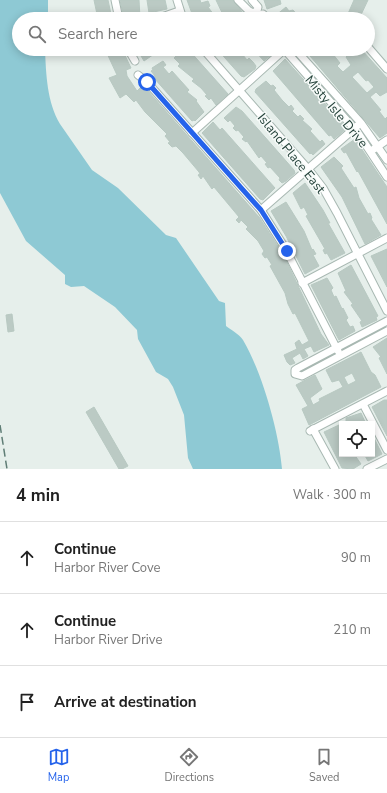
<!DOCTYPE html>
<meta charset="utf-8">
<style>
body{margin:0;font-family:"Nunito Sans",sans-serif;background:#f6f6f6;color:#222}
.controls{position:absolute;right:12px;bottom:12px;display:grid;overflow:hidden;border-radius:0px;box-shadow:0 2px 10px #0003}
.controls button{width:36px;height:36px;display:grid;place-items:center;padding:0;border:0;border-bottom:1px solid #e0e0e0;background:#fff;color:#222;font:20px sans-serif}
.stop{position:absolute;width:12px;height:12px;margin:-9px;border:3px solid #2563eb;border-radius:50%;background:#fff}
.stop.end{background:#2563eb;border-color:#fff;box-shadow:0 1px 4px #0008}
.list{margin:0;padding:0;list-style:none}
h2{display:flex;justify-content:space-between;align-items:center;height:52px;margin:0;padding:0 16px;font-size:17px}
h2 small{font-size:13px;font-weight:400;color:#767676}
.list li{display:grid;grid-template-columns:26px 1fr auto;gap:12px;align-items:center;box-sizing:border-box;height:72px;padding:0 16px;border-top:1px solid #e0e0e0}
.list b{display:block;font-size:15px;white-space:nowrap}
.list p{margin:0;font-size:13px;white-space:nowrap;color:#767676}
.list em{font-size:13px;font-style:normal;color:#767676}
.icon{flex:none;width:22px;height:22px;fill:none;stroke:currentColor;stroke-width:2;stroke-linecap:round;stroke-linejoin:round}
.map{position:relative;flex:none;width:387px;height:469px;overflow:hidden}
.search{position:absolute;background:#fff;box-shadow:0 2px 10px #0003;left:12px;right:12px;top:12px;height:44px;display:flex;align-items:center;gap:10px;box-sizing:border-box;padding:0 14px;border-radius:22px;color:#767676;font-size:15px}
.sheet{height:268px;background:#fff}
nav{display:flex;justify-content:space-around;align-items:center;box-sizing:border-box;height:56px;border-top:1px solid #e0e0e0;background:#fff;font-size:11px;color:#767676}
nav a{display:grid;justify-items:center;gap:2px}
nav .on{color:#2563eb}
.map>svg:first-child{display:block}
.water{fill:#8ec9d4}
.building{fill:#bbcac4;stroke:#b8c9c2;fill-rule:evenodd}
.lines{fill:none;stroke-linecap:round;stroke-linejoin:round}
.minor-casing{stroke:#a8b8b2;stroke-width:9}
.minor{stroke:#fff;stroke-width:7}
.rail{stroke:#5f7d75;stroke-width:1.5;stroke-dasharray:8 4;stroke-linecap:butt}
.route{stroke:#2563eb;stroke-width:5}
.labels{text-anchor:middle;stroke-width:3;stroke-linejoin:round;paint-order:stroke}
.street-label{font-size:13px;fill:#24423a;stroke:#f7fbf9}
</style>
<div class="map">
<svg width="387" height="469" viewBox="0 0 387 469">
<rect width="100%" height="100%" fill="#e6efeb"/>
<!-- water -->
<path class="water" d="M0,0h48v19h-29v30h26c1,25 2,53 15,75l32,46 26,18 48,47 10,3 43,63 6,2 1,23c5,4 13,8 17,14 19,32 36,92 39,129h-89l-5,-11 -4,-43 -11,-28 -5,-8 -12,-7 -18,-33 -1,-9 -22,-23 -31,-21 -13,1 -6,-3v-9l-39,-34 -26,-48z"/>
<!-- building -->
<g class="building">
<polygon points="94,0 108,0 112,19 98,19"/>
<polygon points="120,0 139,0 140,18 124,19"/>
<polygon points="147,0 165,0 167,9 149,13"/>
<polygon points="187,0 200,0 201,3 208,1 210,6 208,7 217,19 194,19"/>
<polygon points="216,0 233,0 243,13 237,19 225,19"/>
<polygon points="264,0 280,0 281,4 267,9"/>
<polygon points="354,0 368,0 359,19 348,19 349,17 347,16"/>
<polygon points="286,7 289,11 293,10 301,19 277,19 275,16"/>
<polygon points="105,49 122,49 131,68 126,70 127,76 137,91 142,86 148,91 259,217 283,254 321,334 329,345 314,352 311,346 304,349 308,356 303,359 300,353 292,358 295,363 290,365 287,362 284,355 297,349 295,343 299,340 302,345 309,341 295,313 293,314 288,304 285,293 270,266 272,265 267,257 265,258 262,254 264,251 258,241 246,229 248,227 241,220 239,223 236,220 239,217 214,187 212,189 203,176 201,179 198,175 200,174 199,172 183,153 176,146 172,147 168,143 170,142 165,136 167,134 145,112 136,100 134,102 126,94 120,98 109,78 117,75"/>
<polygon points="137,49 156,49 157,52 144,61"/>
<polygon points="183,49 188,49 228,94 216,105 211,98 209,100 205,96 207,95 201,88 192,81 194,79 178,66 180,64 174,58"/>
<polygon points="217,49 238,49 247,60 249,58 253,62 256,66 255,69 244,77 241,76"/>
<polygon points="253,49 278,49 264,61"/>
<path d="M304,49h19l6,7 3,-3 8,10 -3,3 6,6 8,-7 -5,-8 2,-2 -6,-6h19l26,29v14l-7,4 -4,-4 -6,5 11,13 -2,1 6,8 2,-2v16l-7,5zM358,72l8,9 2,-1 6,7 -7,6 -15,-16z"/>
<polygon points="285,59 347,128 334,139 331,135 329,136 273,71"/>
<polygon points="163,61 166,65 163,67 169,74 172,71 189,90 187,92 197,100 196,101 204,112 195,121 194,120 192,121 154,78 155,76 151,71 153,70 152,68"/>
<polygon points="266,81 271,86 273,85 276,88 274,90 282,100 289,107 291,105 294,109 292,111 298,117 300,115 304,119 302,120 312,129 310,131 320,142 322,140 325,144 313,155 311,153 310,154 255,92 256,89"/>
<polygon points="236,107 242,111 294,170 295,173 286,181 282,183 279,180 280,178 270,167 268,168 265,164 267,163 261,156 259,158 247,141 246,142 242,139 244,137 238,130 236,131 233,128 235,126 230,120 228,122 224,118"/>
<polygon points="213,122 220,130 222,128 275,188 263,200 260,199 202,133"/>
<polygon points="355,139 387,187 387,224 358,171 357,172 346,152 344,153 341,149"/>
<polygon points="334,157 343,166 341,168 354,188 356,187 359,198 368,214 370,213 372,218 371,219 381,235 365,244 342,197 321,167"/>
<polygon points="305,183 323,210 330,223 328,223 345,253 331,260 327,253 325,254 323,250 325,249 306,216 308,215 304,207 301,209 293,193"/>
<polygon points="286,202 304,231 312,250 313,249 316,254 313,255 319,266 305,274 286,236 271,211"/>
<polygon points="387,249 387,287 371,256"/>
<polygon points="351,265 378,316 376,317 377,320 362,327 360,322 362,321 351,305 353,304 344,292 346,291 338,273"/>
<polygon points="327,278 333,288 331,290 334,297 336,296 342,309 343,308 348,318 346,320 350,327 353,326 355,331 339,340 311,285"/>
<polygon points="12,314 14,331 8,332 6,315"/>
<polygon points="387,338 387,374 379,358 381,357 373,347"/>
<path d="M361,352l10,20 4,3 6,12 -72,38 -7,-16 6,-3 -12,-21 19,-10 7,14 -12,9 3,7 7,-4 -1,-2 24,-12 -4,-7 -7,2 -6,-12zM352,373l4,8 -8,4 -4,-8z"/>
<polygon points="384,400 387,400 387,436 372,407"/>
<polygon points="94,407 128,466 122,469 119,469 86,412"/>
<polygon points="361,413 366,424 346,424 346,418"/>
<polygon points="339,425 342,432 342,454 354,454 361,464 353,469 342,468 324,432"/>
<polygon points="372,434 382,454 368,461 364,454 372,454"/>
</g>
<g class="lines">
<defs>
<g id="minor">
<polyline points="115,0 119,19"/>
<polyline points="177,0 183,19"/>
<polyline points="238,0 249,11 253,13 257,11 258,7 252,0"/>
<polyline points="156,19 179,11"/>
<polyline points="258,19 259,15 263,14 268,19"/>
<polyline points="368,47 387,69"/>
<polyline points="128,49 135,61"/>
<polyline points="203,49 309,170 323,188 337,213 387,311"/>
<polyline points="284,49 358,133 387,177"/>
<polyline points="295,49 361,123 387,160"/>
<polyline points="138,75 147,82 261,210 287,251"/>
<polyline points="192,133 285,49"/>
<polyline points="374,149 387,140"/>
<polyline points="261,210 357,126"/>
<polyline points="288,254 338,351"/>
<polyline points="302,283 387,238"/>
<polyline points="387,321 298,368 295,370 295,374 302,376 387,331"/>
<polyline points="363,404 387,450"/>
<polyline points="313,429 335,469"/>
<polyline points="310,431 387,391"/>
<polyline points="367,469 387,459"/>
</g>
</defs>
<!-- minor casing -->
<use href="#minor" class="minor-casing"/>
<!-- minor -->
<use href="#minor" class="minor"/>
<!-- rail -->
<polyline class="rail" points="0,425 7,469"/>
</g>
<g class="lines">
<!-- route -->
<polyline class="route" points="147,82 261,210 287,251"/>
</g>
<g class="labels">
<!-- street labels -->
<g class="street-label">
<text transform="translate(337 111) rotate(50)" y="5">Misty Isle Drive</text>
<text transform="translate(292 153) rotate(51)" y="5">Island Place East</text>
</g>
</g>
</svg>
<div class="controls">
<button><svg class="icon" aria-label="locate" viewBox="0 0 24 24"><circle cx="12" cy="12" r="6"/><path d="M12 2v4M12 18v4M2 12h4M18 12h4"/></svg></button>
</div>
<div class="stop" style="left:147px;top:82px"></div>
<div class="stop end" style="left:287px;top:251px"></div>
<div class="search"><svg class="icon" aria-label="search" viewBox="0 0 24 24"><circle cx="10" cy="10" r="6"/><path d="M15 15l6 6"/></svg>Search here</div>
</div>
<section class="sheet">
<h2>4 min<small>Walk · 300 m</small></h2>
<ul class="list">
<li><svg class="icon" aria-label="ahead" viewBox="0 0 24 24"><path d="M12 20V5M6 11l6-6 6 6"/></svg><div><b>Continue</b><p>Harbor River Cove</p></div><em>90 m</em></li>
<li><svg class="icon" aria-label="ahead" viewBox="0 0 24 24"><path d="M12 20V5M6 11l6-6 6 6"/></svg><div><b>Continue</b><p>Harbor River Drive</p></div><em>210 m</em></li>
<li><svg class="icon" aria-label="arrive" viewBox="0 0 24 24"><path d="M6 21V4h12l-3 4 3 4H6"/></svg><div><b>Arrive at destination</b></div></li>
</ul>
</section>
<nav>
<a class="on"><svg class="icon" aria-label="map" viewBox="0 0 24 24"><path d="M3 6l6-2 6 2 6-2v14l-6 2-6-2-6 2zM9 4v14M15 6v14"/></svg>Map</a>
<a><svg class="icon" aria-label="directions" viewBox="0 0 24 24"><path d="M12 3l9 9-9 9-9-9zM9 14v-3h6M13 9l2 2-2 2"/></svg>Directions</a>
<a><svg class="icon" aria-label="saved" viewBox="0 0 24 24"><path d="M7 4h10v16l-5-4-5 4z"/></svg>Saved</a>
</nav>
